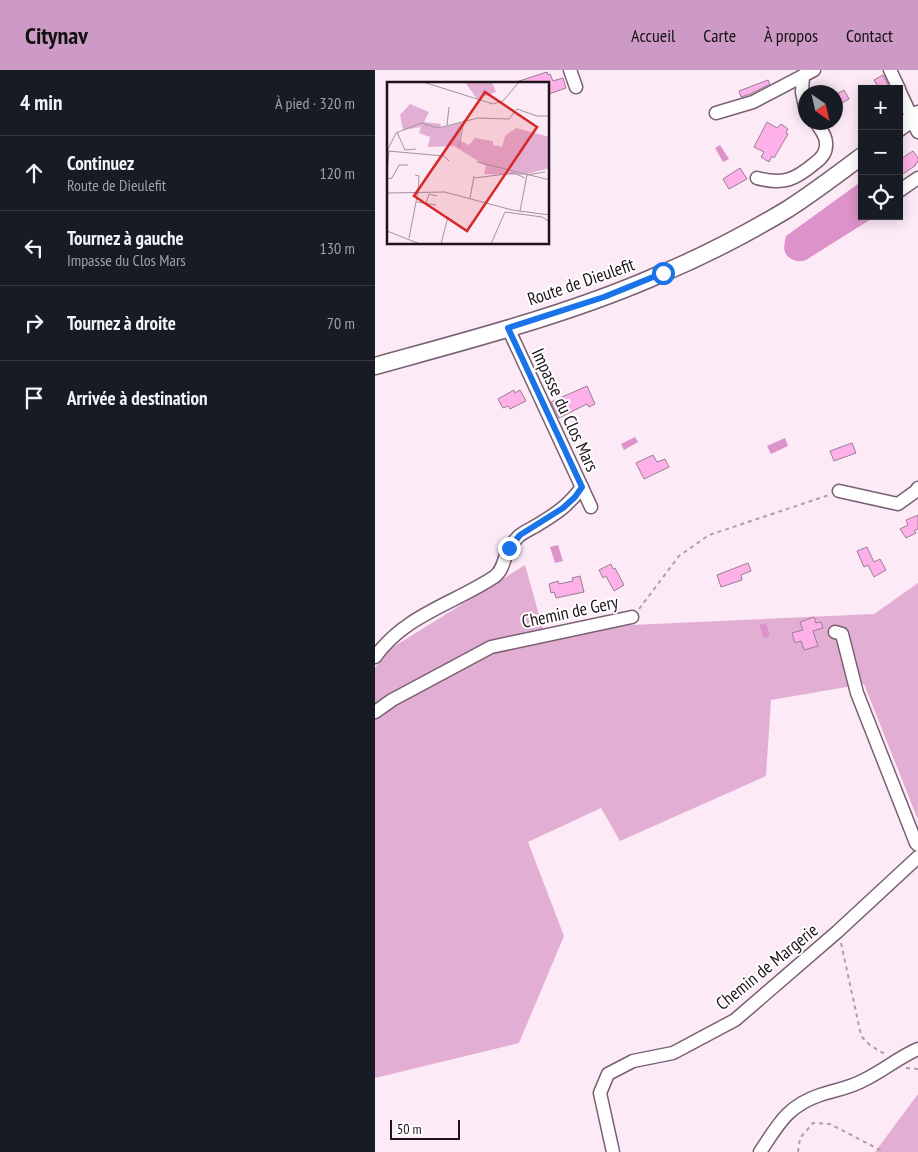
<!DOCTYPE html>
<html lang="fr">
<meta charset="utf-8">
<style>
body{margin:0;font-family:"PT Sans Narrow",sans-serif;background:#242831;color:#f1f3f6}
.controls{position:absolute;right:15px;top:15px;display:grid;overflow:hidden;border-radius:0px;box-shadow:0 2px 12px #0003}
.controls button{width:45px;height:45px;display:grid;place-items:center;padding:0;border:0;border-bottom:1px solid #363941;background:#171b24;color:#f1f3f6;font:25px sans-serif}
.compass{position:absolute;left:423px;top:15px;width:45px;height:45px;border-radius:50%;background:#171b24;box-shadow:0 2px 12px #0003;rotate:146deg}
.scale{position:absolute;left:15px;bottom:12px;width:70px;box-sizing:border-box;padding-left:5px;border:2px solid #1e141b;border-top:0;font-size:14px;line-height:18px;white-space:nowrap;color:#1e141b;-webkit-text-stroke:4px #fff;paint-order:stroke}
.stop{position:absolute;width:15px;height:15px;margin:-11px;border:4px solid #1a73e8;border-radius:50%;background:#fff}
.stop.end{background:#1a73e8;border-color:#fff;box-shadow:0 1px 5px #0008}
.list{margin:0;padding:0;list-style:none}
h2{display:flex;justify-content:space-between;align-items:center;height:65px;margin:0;padding:0 20px;font-size:21px}
h2 small{font-size:16px;font-weight:400;color:#9ea1a6}
.list li{display:grid;grid-template-columns:32px 1fr auto;gap:15px;align-items:center;box-sizing:border-box;height:75px;padding:0 20px;border-top:1px solid #363941}
.list b{display:block;font-size:19px;white-space:nowrap}
.list p{margin:0;font-size:16px;white-space:nowrap;color:#9ea1a6}
.list em{font-size:16px;font-style:normal;color:#9ea1a6}
.icon{flex:none;width:28px;height:28px;fill:none;stroke:currentColor;stroke-width:2;stroke-linecap:round;stroke-linejoin:round}
.map{position:relative;flex:none;width:543px;height:1082px;overflow:hidden}
header{display:flex;align-items:center;gap:30px;box-sizing:border-box;height:70px;padding:0 25px;background:#cd9ac5;color:#111}
header strong{font-size:24px}
nav{display:flex;gap:28px;margin-inline-start:auto;font-size:18px}
main{display:flex}
aside{flex:1;background:#171b24}
.map>svg:first-child{display:block}
.green{fill:#e3aed4}
.water{fill:#dd93c9}
.building{fill:#fdb1e8;stroke:#997e91}
.lines{fill:none;stroke-linecap:round;stroke-linejoin:round}
.minor-casing{stroke:#796072;stroke-width:15}
.major-casing{stroke:#796072;stroke-width:19}
.path{stroke:#ae9faa;stroke-width:2;stroke-dasharray:4 4;stroke-linecap:butt}
.minor{stroke:#fff;stroke-width:12}
.major{stroke:#fff;stroke-width:16}
.route{stroke:#1a73e8;stroke-width:6}
.labels{text-anchor:middle;stroke-width:4;stroke-linejoin:round;paint-order:stroke}
.street-label{font-size:18px;fill:#1e141b;stroke:#fff}
.inset-road{fill:none;stroke:#a3949e;stroke-width:1}
.view{fill:#d62828;fill-opacity:0.15;stroke:#d62828;stroke-width:2.5}
.inset-edge{fill:none;stroke:#1e141b;stroke-width:2.5}
</style>
<header>
<strong>Citynav</strong>
<nav><a>Accueil</a><a>Carte</a><a>À propos</a><a>Contact</a></nav>
</header>
<main>
<aside>
<h2>4 min<small>À pied · 320 m</small></h2>
<ul class="list">
<li><svg class="icon" aria-label="ahead" viewBox="0 0 24 24"><path d="M12 20V5M6 11l6-6 6 6"/></svg><div><b>Continuez</b><p>Route de Dieulefit</p></div><em>120 m</em></li>
<li><svg class="icon" aria-label="left" viewBox="0 0 24 24"><path d="M17 20v-9H6M10 6l-5 5 5 5"/></svg><div><b>Tournez à gauche</b><p>Impasse du Clos Mars</p></div><em>130 m</em></li>
<li><svg class="icon" aria-label="right" viewBox="0 0 24 24"><path d="M7 20v-9h11M14 6l5 5-5 5"/></svg><div><b>Tournez à droite</b></div><em>70 m</em></li>
<li><svg class="icon" aria-label="arrive" viewBox="0 0 24 24"><path d="M6 21V4h12l-3 4 3 4H6"/></svg><div><b>Arrivée à destination</b></div></li>
</ul>
</aside>
<div class="map">
<svg width="543" height="1082" viewBox="0 0 543 1082">
<rect width="100%" height="100%" fill="#fceaf6"/>
<!-- green -->
<g class="green">
<polygon points="150,495 168,559 499,544 543,513 543,750 489,614 396,630 391,706 245,771 226,738 153,772 189,866 144,973 0,1008 0,598 15,579"/>
<polygon points="543,1024 543,1082 500,1082"/>
</g>
<!-- water -->
<g class="water">
<polygon points="345,75 354,89 348,92 340,78"/>
<path d="M487,111v35h14l-70,44c-7,3 -18,0 -21,-8 -2,-4 0,-11 1,-16z"/>
<polygon points="260,367 263,372 249,380 246,374"/>
<polygon points="410,368 413,376 396,384 392,376"/>
<polygon points="183,475 188,491 180,493 175,477"/>
<polygon points="391,553 395,566 389,568 384,555"/>
</g>
<!-- building -->
<g class="building">
<polygon points="172,2 173,5 175,4 178,11 188,8 191,18 174,24 174,14 141,14 141,12"/>
<polygon points="508,5 515,19 504,19 502,15 499,10"/>
<polygon points="393,10 395,14 375,24 366,27 364,21"/>
<polygon points="469,20 474,29 464,35 460,29 460,25"/>
<polygon points="392,52 402,58 406,54 413,59 411,63 413,64 399,88 397,86 394,92 386,87 389,82 379,77"/>
<polygon points="538,81 543,88 543,92 540,94 541,95 528,104 524,99 524,90"/>
<polygon points="365,98 372,109 354,119 348,109"/>
<polygon points="212,316 220,334 214,337 212,334 184,348 176,332"/>
<polygon points="139,320 140,323 145,320 151,331 135,339 133,336 128,338 123,329"/>
<polygon points="477,373 481,383 459,391 455,381"/>
<polygon points="278,385 282,392 290,389 294,397 269,409 261,393"/>
<polygon points="543,445 543,459 539,461 541,463 531,468 525,459 533,455 531,450"/>
<polygon points="492,477 499,492 505,489 511,500 499,507 493,495 489,497 482,481"/>
<polygon points="373,493 376,501 366,505 367,510 346,517 342,505"/>
<polygon points="236,494 238,499 240,498 249,515 239,521 231,506 228,508 224,500"/>
<polygon points="205,506 209,522 181,528 179,522 176,523 174,514 183,511 184,514 198,511 197,508"/>
<polygon points="439,547 441,553 446,552 448,558 438,561 443,576 429,580 426,571 420,573 417,563 428,560 425,552"/>
</g>
<g class="lines">
<defs>
<g id="minor">
<polyline points="195,0 201,17"/>
<polyline points="515,0 524,19"/>
<polyline points="428,6 427,22 430,37"/>
<polyline points="524,20 537,48"/>
<polyline points="341,43 378,32 439,0"/>
<polyline points="536,49 543,62"/>
<path d="M382,108c26,7 38,2 58,-15 7,-5 12,-11 11,-20 0,-8 -6,-14 -10,-21"/>
<polyline points="524,121 543,108"/>
<polyline points="133,258 216,437"/>
<polyline points="464,421 523,434 541,421 543,418"/>
<polyline points="460,562 467,564 482,623 541,773 543,775"/>
<path d="M0,587c30,-42 78,-53 119,-80 10,-7 10,-20 15,-30 3,-3 7,-8 10,-11 6,-5 14,-8 20,-12 18,-11 30,-19 43,-37"/>
<polyline points="0,642 17,630 116,577 257,547"/>
<polyline points="238,1082 225,1023 233,1004 258,991 298,983 360,950 462,862 543,787"/>
<path d="M385,1082c18,-27 27,-46 60,-57 15,-5 30,-7 44,-15 19,-9 35,-23 54,-31"/>
</g>
<g id="major">
<polyline points="524,58 543,44"/>
<path d="M0,296c97,-27 196,-52 288,-93 43,-18 85,-40 125,-64 25,-16 50,-35 74,-53"/>
</g>
</defs>
<!-- minor casing -->
<use href="#minor" class="minor-casing"/>
<!-- major casing -->
<use href="#major" class="major-casing"/>
<!-- path -->
<g class="path">
<polyline points="264,539 304,486 334,465 454,425"/>
<path d="M466,873l20,92c5,9 15,14 24,19"/>
<polyline points="531,998 543,999"/>
<polyline points="423,1082 425,1068 438,1053 455,1054 509,1082"/>
</g>
<!-- minor -->
<use href="#minor" class="minor"/>
<!-- major -->
<use href="#major" class="major"/>
</g>
<g class="lines">
<!-- route -->
<polyline class="route" points="134,478 145,465 188,438 200,427 207,417 133,258 229,227 288,203"/>
</g>
<g class="labels">
<!-- street labels -->
<g class="street-label">
<text transform="translate(206 212) rotate(-19)" y="6">Route de Dieulefit</text>
<text transform="translate(190 340) rotate(65)" y="6">Impasse du Clos Mars</text>
<text transform="translate(195 542) rotate(-12)" y="6">Chemin de Gery</text>
<text transform="translate(392 897) rotate(-39)" y="6">Chemin de Margerie</text>
</g>
</g>
<!-- overview -->
<g transform="translate(12 12)">
<rect width="162" height="162" fill="#fceaf6"/>
<path d="M78,0h27l4,10 -19,7zM23,22l19,8 -5,10 17,2 -1,4 23,-6 -4,18 10,5 6,-7 18,3v4l9,2 3,-11 11,-8 33,9v31l-25,7 -40,-1 2,-8 -32,-20 -26,1 2,-10 -11,-4 2,-6 -18,3 -3,-15z" fill="#e3aed4"/>
<path class="inset-road" d="M36,0l70,22 10,-3 16,-19M60,43l2,-18M10,50l8,18 11,-1M72,65l5,-27M0,69l9,-18 25,-10 17,5 40,-10 31,1 8,-10 20,7h10l3,-3M1,69l56,5 5,5M90,80l73,18M0,91l2,-22M28,93l4,1 -1,16M87,96l40,-5 11,5M0,97l5,-1 7,-13h9M0,111l58,-1 67,18 38,5M83,116l4,-22M30,120l19,3M39,121l3,-9 8,2M133,129l7,-36 18,-3M0,149l33,13M22,156l9,-46M54,162l7,-27M104,162l14,-32 37,5 8,5"/>
<path class="view" d="M98,10l52,35 -70,104 -53,-35z"/>
<rect width="162" height="162" class="inset-edge"/>
</g>
</svg>
<div class="controls">
<button>+</button>
<button>−</button>
<button><svg class="icon" aria-label="locate" viewBox="0 0 24 24"><circle cx="12" cy="12" r="6"/><path d="M12 2v4M12 18v4M2 12h4M18 12h4"/></svg></button>
</div>
<svg class="compass" viewBox="-18 -18 36 36"><path d="M0-13l5 13h-10z" fill="#e53935"/><path d="M0 13l5-13h-10z" fill="#9ea1a6"/></svg>
<div class="scale">50 m</div>
<div class="stop" style="left:288px;top:203px"></div>
<div class="stop end" style="left:134px;top:478px"></div>
</div>
</main>
